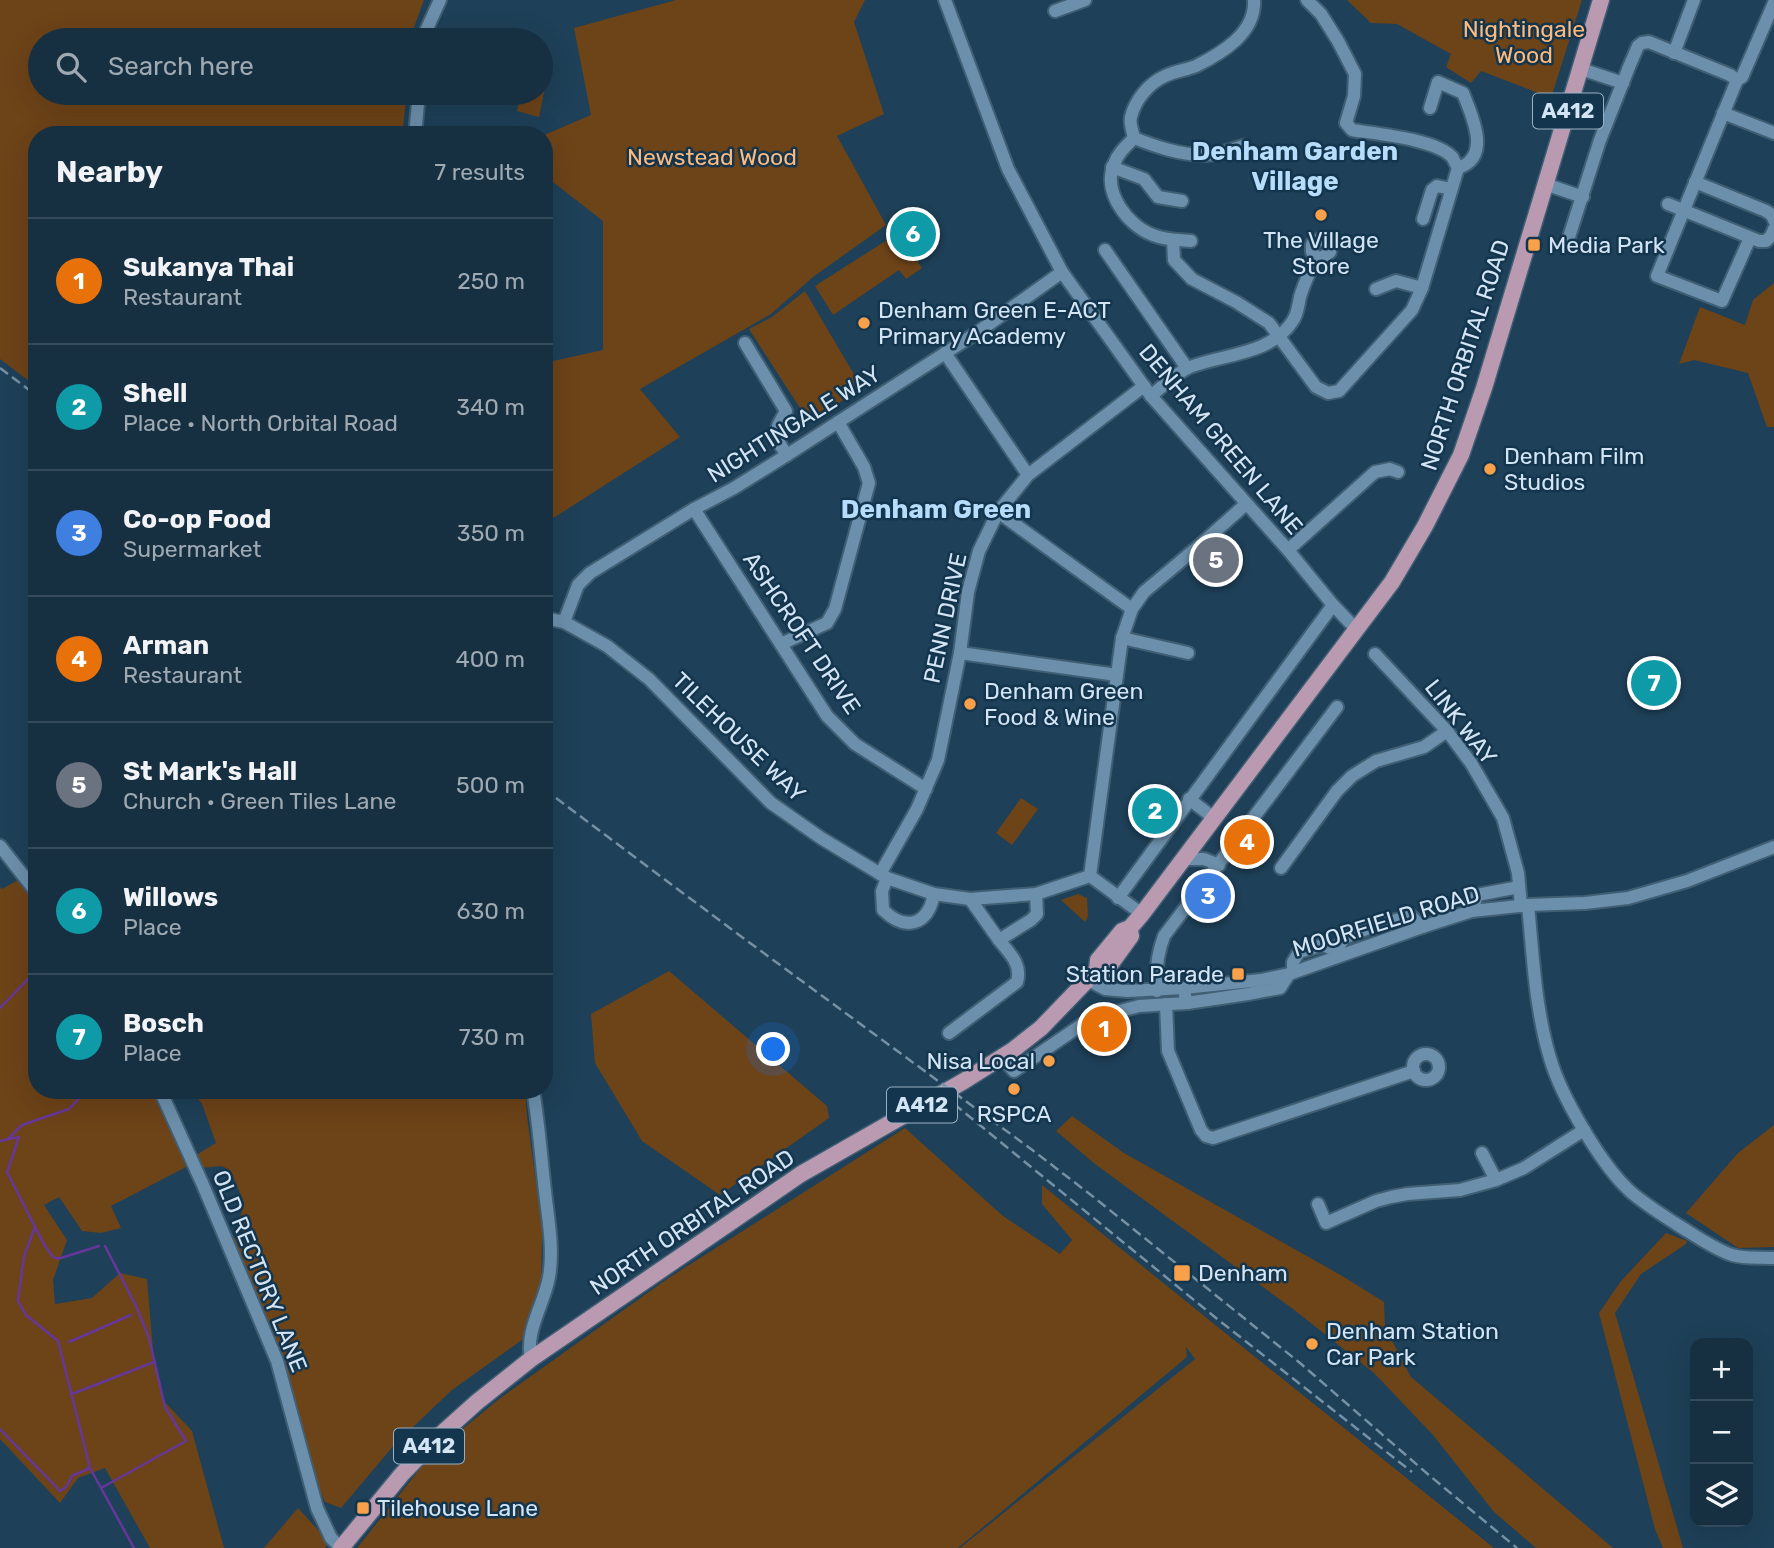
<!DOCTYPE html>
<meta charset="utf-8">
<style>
body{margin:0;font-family:Rubik,sans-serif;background:#1f3849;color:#f1f3f6}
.controls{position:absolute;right:21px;bottom:21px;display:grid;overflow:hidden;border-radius:14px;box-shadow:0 7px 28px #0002}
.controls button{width:63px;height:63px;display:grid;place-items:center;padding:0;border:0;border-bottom:2px solid #354b5b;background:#163042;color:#f1f3f6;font:35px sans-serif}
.you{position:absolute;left:774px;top:1050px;width:24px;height:24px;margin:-18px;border:5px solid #fff;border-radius:50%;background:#1a73e8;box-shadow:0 0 0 10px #1a73e833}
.badge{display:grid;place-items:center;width:46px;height:46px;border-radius:50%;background:#8abfa5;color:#fff;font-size:23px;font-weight:700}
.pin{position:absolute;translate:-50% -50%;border:4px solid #fff;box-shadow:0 2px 7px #0006}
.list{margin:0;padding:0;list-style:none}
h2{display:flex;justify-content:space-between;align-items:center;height:91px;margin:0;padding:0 28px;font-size:30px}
h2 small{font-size:23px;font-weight:400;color:#9ea9b2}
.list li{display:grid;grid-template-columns:46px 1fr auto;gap:21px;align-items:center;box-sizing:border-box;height:126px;padding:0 28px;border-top:2px solid #354b5b}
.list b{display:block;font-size:26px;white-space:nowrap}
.list p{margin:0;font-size:23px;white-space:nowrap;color:#9ea9b2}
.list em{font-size:23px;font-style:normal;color:#9ea9b2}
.icon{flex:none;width:38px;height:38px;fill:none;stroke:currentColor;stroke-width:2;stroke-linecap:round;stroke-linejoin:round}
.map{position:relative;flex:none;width:1774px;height:1548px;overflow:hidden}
.search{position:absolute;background:#163042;box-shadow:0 7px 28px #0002;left:28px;top:28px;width:525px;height:77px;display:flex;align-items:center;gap:18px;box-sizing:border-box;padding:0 24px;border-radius:38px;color:#9ea9b2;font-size:26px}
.panel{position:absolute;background:#163042;box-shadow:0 7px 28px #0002;left:28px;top:126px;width:525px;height:973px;border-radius:28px}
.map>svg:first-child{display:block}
.green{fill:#6d4318}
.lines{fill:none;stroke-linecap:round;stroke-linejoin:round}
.stream{stroke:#66379a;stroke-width:2.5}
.minor-casing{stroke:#415f74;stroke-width:16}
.major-casing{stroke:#415f74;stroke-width:19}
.minor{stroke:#6c8fab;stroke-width:12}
.major{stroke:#ba9ab1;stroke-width:16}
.rail{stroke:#7690a4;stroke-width:2.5;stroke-dasharray:10 5;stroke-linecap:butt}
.poi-dot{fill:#f8a14a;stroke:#13354d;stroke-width:2.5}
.labels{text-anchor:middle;stroke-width:5;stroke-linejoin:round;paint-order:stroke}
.shield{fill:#13354d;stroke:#99b0c3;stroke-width:2}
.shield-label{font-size:21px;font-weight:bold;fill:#d3e5f5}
.park-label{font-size:23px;fill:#feba7d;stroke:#13354d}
.poi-label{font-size:23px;fill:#d3e5f5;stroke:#13354d;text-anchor:start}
.street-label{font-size:23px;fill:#d3e5f5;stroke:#13354d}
.quarter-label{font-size:26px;font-weight:bold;fill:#b7ddfc;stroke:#13354d}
</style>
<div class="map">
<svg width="1774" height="1548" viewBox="0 0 1774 1548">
<rect width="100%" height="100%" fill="#1e4058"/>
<!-- green -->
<g class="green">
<polygon points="0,0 424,0 413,30 412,40 40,40 40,93 407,93 402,135 37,135 37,387 0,359"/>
<polygon points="676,0 865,0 854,22 884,114 837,136 886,225 813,277 771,314 640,389 680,437 544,524 544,363 603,350 603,221 544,175 544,135 591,115 574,28"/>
<polygon points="1347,0 1582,0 1551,98 1481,71 1471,83 1446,67 1451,54 1397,24 1371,23"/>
<polygon points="541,70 548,72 539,117 517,111 521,93 541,93"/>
<polygon points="898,233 922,268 906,279 899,270 833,315 815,286"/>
<polygon points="1774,283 1774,427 1767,427 1748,373 1694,360 1679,364 1700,307 1745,325 1753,300"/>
<polygon points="805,291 862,388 809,422 749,329 772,317"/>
<polygon points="1021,798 1038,809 1012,845 996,833"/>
<polygon points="20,879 37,896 37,1090 151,1090 168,1121 186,1167 111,1206 121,1228 101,1233 82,1231 59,1197 44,1205 67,1240 53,1280 55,1304 92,1298 120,1273 147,1279 154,1362 163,1400 192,1431 224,1548 150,1548 105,1468 78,1478 60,1503 0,1439 0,887 2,889"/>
<polygon points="1078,894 1087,898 1088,916 1085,922 1061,900"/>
<polygon points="669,971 827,1106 829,1118 720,1195 642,1141 595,1063 591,1014"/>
<polygon points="192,1090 525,1090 527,1116 542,1228 541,1290 522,1340 452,1390 395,1444 341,1508 325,1502 311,1472 279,1349 234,1240 244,1203 231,1171 222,1166 201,1168 196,1155 216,1143 202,1104"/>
<polygon points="1072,1116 1124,1153 1344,1277 1384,1302 1385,1327 1411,1377 1613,1548 1536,1548 1494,1512 1433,1435 1374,1373 1293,1309 1095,1164 1056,1131"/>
<polygon points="1774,1125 1774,1247 1738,1248 1686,1213 1738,1153"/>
<polygon points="905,1128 1003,1216 1060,1254 1072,1240 1042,1204 1042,1185 1229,1336 1494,1548 960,1548 1195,1359 1186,1347 1187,1357 958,1548 357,1548 431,1455 499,1399 667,1279"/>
<polygon points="1666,1233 1687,1241 1686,1244 1641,1274 1615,1313 1683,1548 1663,1548 1655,1529 1599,1313 1621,1281"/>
<polygon points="298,1508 329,1542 325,1548 264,1548"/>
</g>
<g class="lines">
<!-- stream -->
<g class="stream">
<polyline points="0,1008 37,970"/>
<polyline points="8,1139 22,1125 69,1109 87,1090"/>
<polyline points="0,1141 19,1137 7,1172 35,1227 24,1256 18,1301 26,1315 58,1341 90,1468 134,1548"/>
<polyline points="35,1227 45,1246 54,1258 61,1258 99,1246"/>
<polyline points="69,1342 131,1315"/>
<polyline points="72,1394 154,1362"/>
<polyline points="0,1429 60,1491 66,1487 72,1476 90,1468"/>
<polyline points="101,1488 186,1441 165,1407 149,1338 136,1306 105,1246"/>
</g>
<defs>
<g id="minor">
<polyline points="945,0 1008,169 1062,272 1151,396 1288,550 1333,605 1356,629"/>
<polyline points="1055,11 1085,0"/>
<polyline points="424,40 425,33 440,0"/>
<polyline points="1674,53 1694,0"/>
<polyline points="1581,69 1623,83"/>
<polyline points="1737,80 1742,77 1774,3"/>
<path d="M1430,108l8,-26 25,11c9,23 29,64 -5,75"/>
<polyline points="1723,113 1774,133"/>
<polyline points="415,135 419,93"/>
<path d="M1134,138c-1,-6 -5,-15 -3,-21 4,-17 18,-34 34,-41 10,-5 21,-6 31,-10 26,-13 60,-33 58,-66"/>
<path d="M1134,138c-8,8 -16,15 -20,26 -12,28 14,62 39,71 12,5 25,5 38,6"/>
<path d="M1134,138c23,9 46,17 71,17 13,0 26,-5 38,-9"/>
<polyline points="1112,167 1144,179 1158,197 1182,201"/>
<polyline points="1695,182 1766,211 1772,215 1774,220"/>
<polyline points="1545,184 1583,197"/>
<polyline points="1668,204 1759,241 1766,241 1771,236 1774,229"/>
<polyline points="1423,219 1432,190 1437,186 1451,189"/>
<polyline points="1569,237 1600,140 1629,67 1638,46 1642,43 1649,42 1730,75 1737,80 1657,276 1722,301 1750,238"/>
<path d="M1173,240l1,20 18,19 44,23 33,21 47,64 12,6 11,-2 73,-81 10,-22 36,-120c-1,-2 -5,-9 -5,-10 -16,-19 -77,-24 -101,-28l-6,-7 8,-27 1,-22 -17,-33 -17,-27 -14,-14"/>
<polyline points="1105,250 1187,368"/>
<polyline points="1376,289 1396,281 1422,288"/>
<path d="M745,343l41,68c-12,21 -14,23 1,44"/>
<polyline points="945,353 1028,475"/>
<path d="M1151,396c12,-10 25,-23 39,-29 33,-13 80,-12 102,-45 6,-8 6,-16 8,-25 4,-14 11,-27 16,-40l-4,-5v-8l8,-5 6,1 4,5v7l-8,6 -6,-1"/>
<polyline points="694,509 827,716 855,744 926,789"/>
<polyline points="998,512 1132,609"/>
<polyline points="1288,550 1375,472 1390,469 1398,472"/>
<polyline points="544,618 564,622 607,646 649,679 771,803 821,838 887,878 934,894 970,899 1036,894 1090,876"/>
<polyline points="564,622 578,585 590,573 694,509 734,488 787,455 978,332 1062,272"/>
<polyline points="1122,638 1188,653"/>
<polyline points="781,644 827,623 835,609 869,483 864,467 838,422"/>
<polyline points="960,653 1117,675"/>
<polyline points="1375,654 1447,731 1471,763 1503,818 1518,873 1521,906"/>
<polyline points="1189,799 1214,818"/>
<polyline points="0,846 37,893"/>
<polyline points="1183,859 1204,859 1219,865"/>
<polyline points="1281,868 1337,791 1352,776 1376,761 1424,747 1447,731"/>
<polyline points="880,874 917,809 938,760 960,653 968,592 979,551 998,512 1028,475 1144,386"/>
<polyline points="1090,876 1122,638 1132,609 1144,592 1200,545 1246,504"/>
<polyline points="1090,876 1142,914"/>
<path d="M887,878l-5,13 1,19c23,22 45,15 51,-16"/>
<polyline points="1118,898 1333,605"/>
<polyline points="970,899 999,940 1031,920 1037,914 1036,894"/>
<path d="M1528,905c5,51 7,103 22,153 11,38 52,109 82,135 18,15 38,27 57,39 13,8 28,18 43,23 12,4 29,2 42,3"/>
<polyline points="1472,911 1477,895 1519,887"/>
<polyline points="1341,955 1338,948 1344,938 1374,926 1411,916 1422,927"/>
<polyline points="1293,972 1293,962 1299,952 1323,945 1330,948 1338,948"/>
<polyline points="1088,980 1105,989 1127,991 1184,988 1261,980 1289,974 1422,927 1472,911 1528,905 1585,903 1628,898 1687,881 1774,847"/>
<path d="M1157,991c-2,-20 0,-36 7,-55l173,-229"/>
<polyline points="1185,995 1187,1003 1248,994 1280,988 1289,974"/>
<polyline points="1166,1004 1168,1051 1201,1130 1206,1136 1213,1138 1414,1071"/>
<path d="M949,1033l68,-51c5,-18 -7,-28 -18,-42"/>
<circle cx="1426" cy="1067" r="13"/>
<polyline points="1002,1057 1014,1071 1090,1019 1139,1006 1187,1003"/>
<polyline points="160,1090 203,1185 277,1361 317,1508 331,1538 341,1548"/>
<polyline points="1482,1153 1496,1180"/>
<polyline points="1318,1204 1326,1223 1376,1201 1391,1197 1407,1194 1460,1190 1496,1180 1524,1168 1584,1130"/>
<path d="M531,1359c-6,-29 13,-54 18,-82 5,-28 -1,-58 -4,-86 -4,-33 -6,-67 -12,-101"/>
</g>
<g id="major">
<polyline points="1097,970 1098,960 1122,931 1130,928 1142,914 1392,582 1425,526 1461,455 1484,388 1601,0"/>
<polyline points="341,1548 402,1474 438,1437 477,1402 531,1359 801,1174 964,1081 1013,1050 1041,1028 1097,970 1107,969 1131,936 1130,931"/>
</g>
</defs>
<!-- minor casing -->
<use href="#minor" class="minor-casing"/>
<!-- major casing -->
<use href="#major" class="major-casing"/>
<!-- minor -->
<use href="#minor" class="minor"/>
<!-- major -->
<use href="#major" class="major"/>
<!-- rail -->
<g class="rail">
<polyline points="0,368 37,396"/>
<polyline points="544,789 735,932 1031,1149 1091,1195 1300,1363 1430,1476 1517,1548"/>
<polyline points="954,1104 1216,1318 1412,1472"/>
</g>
</g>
<!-- markers -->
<g class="poi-dot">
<circle cx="1321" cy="215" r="7"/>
<rect x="1527" y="238" width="14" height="14" rx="3.5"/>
<circle cx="864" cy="323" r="7"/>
<circle cx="1490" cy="469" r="7"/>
<circle cx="970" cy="704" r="7"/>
<rect x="1231" y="967" width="14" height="14" rx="3.5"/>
<circle cx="1049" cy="1061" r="7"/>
<circle cx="1014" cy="1089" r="7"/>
<rect x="1173" y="1264" width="18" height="18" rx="3.5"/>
<circle cx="1312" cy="1344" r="7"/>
<rect x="356" y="1501" width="14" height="14" rx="3.5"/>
</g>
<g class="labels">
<!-- shield labels -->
<g class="shield">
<rect x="1533" y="93.5" width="70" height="35" rx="5"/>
<rect x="887" y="1087.5" width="70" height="35" rx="5"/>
<rect x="394" y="1428.5" width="70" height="35" rx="5"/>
</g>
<g class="shield-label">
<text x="1568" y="118">A412</text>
<text x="922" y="1112">A412</text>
<text x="429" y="1453">A412</text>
</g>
<!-- park labels -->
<g class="park-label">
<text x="1524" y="37">Nightingale<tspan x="1524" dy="26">Wood</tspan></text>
<text x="712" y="165">Newstead Wood</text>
</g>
<!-- poi labels -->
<g class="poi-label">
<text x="1321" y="248" text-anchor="middle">The Village<tspan x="1321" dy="26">Store</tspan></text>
<text x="1548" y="253">Media Park</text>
<text x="878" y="318">Denham Green E-ACT<tspan x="878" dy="26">Primary Academy</tspan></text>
<text x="1504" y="464">Denham Film<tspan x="1504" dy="26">Studios</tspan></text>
<text x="984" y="699">Denham Green<tspan x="984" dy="26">Food &amp; Wine</tspan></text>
<text x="1224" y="982" text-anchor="end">Station Parade</text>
<text x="1035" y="1069" text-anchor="end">Nisa Local</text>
<text x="1014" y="1122" text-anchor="middle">RSPCA</text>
<text x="1198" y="1281">Denham</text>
<text x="1326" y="1339">Denham Station<tspan x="1326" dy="26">Car Park</tspan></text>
<text x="377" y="1516">Tilehouse Lane</text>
</g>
<!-- street labels -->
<g class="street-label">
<text transform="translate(1465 355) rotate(-72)" y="8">NORTH ORBITAL ROAD</text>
<text transform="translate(794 424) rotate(-32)" y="8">NIGHTINGALE WAY</text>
<text transform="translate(1221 439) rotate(50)" y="8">DENHAM GREEN LANE</text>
<text transform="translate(945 618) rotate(-78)" y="8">PENN DRIVE</text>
<text transform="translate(802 633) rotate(56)" y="8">ASHCROFT DRIVE</text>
<text transform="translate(1461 722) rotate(52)" y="8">LINK WAY</text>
<text transform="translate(739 737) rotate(44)" y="8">TILEHOUSE WAY</text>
<text transform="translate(1386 921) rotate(-17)" y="8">MOORFIELD ROAD</text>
<text transform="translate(692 1222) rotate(-34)" y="8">NORTH ORBITAL ROAD</text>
<text transform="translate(260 1271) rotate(68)" y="8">OLD RECTORY LANE</text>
</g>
<!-- quarter labels -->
<g class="quarter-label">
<text x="1295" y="160">Denham Garden<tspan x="1295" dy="30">Village</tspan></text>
<text x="936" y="518">Denham Green</text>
</g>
</g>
</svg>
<div class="controls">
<button>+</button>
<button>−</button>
<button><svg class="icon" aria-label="layers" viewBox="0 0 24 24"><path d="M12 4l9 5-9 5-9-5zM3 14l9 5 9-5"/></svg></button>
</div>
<div class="you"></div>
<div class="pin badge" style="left:1104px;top:1029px;background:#e8710a">1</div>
<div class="pin badge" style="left:1155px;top:811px;background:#0f9aa8">2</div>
<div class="pin badge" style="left:1208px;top:896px;background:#3f7fe0">3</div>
<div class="pin badge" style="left:1247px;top:842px;background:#e8710a">4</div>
<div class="pin badge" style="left:1216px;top:560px;background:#6b7280">5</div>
<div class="pin badge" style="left:913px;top:234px;background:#0f9aa8">6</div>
<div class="pin badge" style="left:1654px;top:683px;background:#0f9aa8">7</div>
<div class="search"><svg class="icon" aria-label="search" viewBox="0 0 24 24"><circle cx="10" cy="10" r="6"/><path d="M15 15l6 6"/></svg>Search here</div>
<section class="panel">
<h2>Nearby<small>7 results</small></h2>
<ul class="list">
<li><span class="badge" style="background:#e8710a">1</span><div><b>Sukanya Thai</b><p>Restaurant</p></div><em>250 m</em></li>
<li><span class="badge" style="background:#0f9aa8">2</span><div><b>Shell</b><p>Place · North Orbital Road</p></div><em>340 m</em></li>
<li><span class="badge" style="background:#3f7fe0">3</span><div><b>Co-op Food</b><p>Supermarket</p></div><em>350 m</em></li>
<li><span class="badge" style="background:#e8710a">4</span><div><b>Arman</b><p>Restaurant</p></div><em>400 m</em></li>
<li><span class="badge" style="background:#6b7280">5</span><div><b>St Mark's Hall</b><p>Church · Green Tiles Lane</p></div><em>500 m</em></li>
<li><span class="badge" style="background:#0f9aa8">6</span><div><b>Willows</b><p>Place</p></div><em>630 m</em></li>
<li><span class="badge" style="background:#0f9aa8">7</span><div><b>Bosch</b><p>Place</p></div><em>730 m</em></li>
</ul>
</section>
</div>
